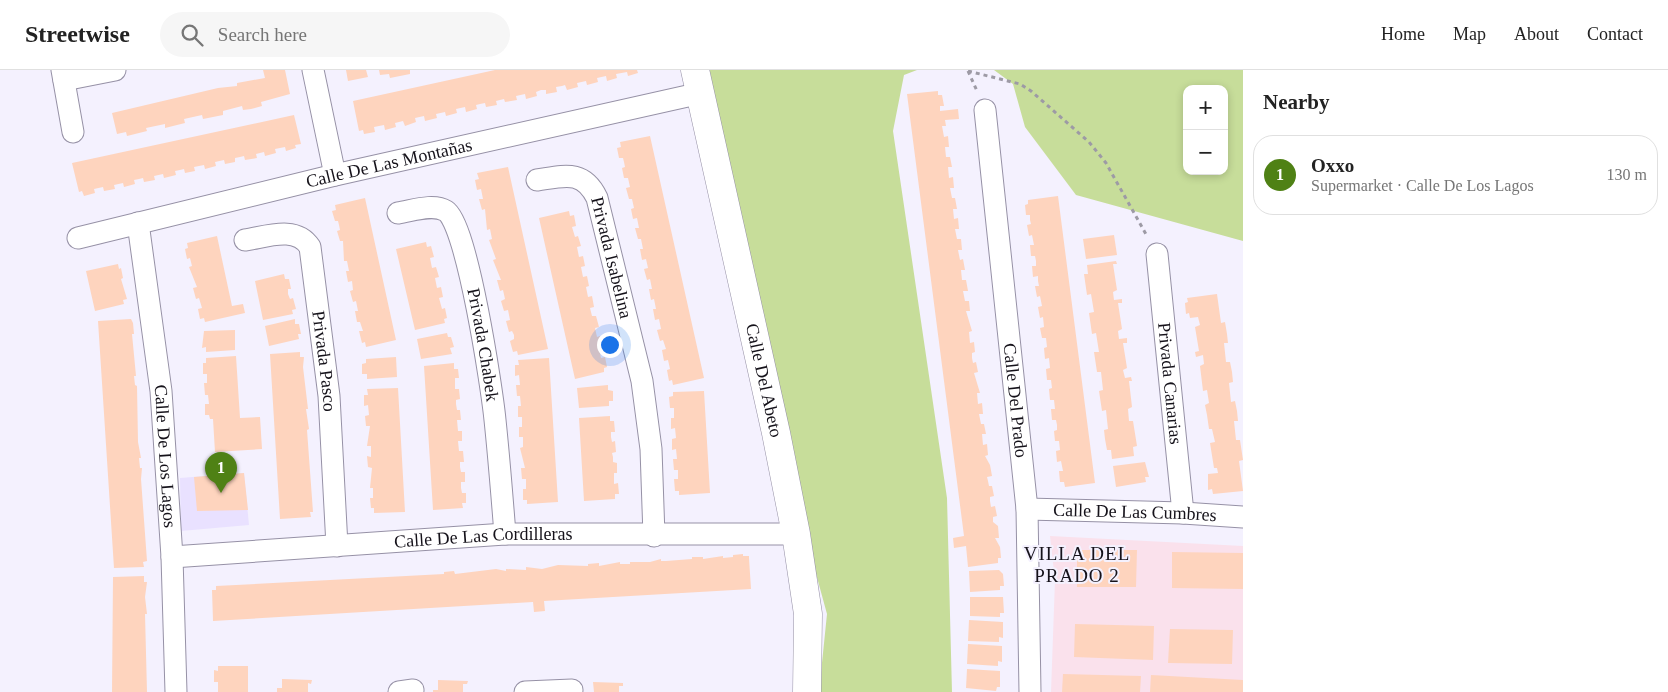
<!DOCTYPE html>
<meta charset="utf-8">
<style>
body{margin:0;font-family:Georgia,serif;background:#f6f6f6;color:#222}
.controls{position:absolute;right:15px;top:15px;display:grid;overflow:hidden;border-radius:10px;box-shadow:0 2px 8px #0003}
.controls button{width:45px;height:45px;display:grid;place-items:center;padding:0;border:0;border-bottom:1px solid #e0e0e0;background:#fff;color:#222;font:25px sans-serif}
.you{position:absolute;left:609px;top:274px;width:18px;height:18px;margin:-12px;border:4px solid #fff;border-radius:50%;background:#1a73e8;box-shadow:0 0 0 8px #1a73e833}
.badge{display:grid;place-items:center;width:32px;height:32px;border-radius:50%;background:#4f8115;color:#fff;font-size:16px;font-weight:700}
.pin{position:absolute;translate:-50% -41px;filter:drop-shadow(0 1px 2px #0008)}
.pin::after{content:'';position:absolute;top:26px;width:18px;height:15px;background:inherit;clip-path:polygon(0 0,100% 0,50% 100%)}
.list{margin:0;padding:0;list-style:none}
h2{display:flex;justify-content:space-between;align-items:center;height:65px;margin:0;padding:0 20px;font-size:21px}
h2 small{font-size:16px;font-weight:400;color:#767676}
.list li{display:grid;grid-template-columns:32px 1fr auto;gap:15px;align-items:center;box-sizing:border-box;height:80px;margin:0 10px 10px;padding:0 10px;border:1px solid #e0e0e0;border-radius:20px}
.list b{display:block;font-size:19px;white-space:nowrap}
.list p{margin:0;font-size:16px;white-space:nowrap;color:#767676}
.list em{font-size:16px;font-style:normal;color:#767676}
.icon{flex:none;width:28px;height:28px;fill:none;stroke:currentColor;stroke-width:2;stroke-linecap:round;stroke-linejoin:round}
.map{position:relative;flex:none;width:1243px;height:622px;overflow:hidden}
header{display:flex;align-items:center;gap:30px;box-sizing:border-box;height:70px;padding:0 25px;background:#fff;border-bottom:1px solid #e0e0e0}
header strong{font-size:24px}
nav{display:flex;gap:28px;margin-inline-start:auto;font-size:18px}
.search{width:350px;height:45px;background:#f6f6f6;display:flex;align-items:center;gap:12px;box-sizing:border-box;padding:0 18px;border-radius:28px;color:#767676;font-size:19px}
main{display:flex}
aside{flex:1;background:#fff}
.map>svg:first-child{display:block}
.built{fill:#e9e1ff}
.education{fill:#fae1ec}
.grass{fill:#c7dd9a;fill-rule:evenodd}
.building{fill:#fed4be}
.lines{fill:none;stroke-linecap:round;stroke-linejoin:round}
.street-casing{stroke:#9691a6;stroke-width:23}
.primary-casing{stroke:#9691a6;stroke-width:29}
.path{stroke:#9d9aa5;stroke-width:3;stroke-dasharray:4 4;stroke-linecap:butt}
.street{stroke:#fff;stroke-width:21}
.primary{stroke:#fff;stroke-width:28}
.labels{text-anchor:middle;stroke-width:4;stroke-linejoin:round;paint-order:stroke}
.street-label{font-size:18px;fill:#15121a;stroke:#f4f1fe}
.neighbourhood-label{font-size:19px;letter-spacing:1px;fill:#15121a;stroke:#f4f1fe}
</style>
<header>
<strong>Streetwise</strong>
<div class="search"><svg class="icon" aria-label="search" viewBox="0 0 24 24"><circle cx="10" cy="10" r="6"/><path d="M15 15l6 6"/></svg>Search here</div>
<nav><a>Home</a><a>Map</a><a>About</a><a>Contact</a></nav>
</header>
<main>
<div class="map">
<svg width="1243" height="622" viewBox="0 0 1243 622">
<rect width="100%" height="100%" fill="#f4f1fe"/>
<!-- built -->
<polygon class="built" points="244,403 249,455 181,461 180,408"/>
<!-- education -->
<polygon class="education" points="1050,466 1243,476 1243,622 1051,622 1055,510"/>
<!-- grass -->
<g class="grass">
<polygon points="706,0 917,0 904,5 893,61 947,428 952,622 819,622 827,544 792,416"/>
<path d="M994,0h249v171l-167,-46 -51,-68 -12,-43zM1187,19h37v82h-37z"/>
</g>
<!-- building -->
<g class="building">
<polygon points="263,0 285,0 290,24 261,32 262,36 251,39 243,40 242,36 223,41 223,45 203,49 202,45 184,49 185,53 165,58 165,54 146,58 147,61 127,66 126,62 117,64 112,43 218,18 237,16 237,13 265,8"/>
<polygon points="346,0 366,0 368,7 348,11"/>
<polygon points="379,0 410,0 410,4 390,8 389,4 380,5"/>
<polygon points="495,0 637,0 638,3 628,6 627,2 616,4 617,8 607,11 606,6 597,8 598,12 587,15 586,11 577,13 578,17 567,20 565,15 562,16 556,17 557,22 546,24 546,20 541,20 536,22 537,26 526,29 525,24 516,26 517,30 505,32 504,29 496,31 497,35 486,37 485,33 480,34 476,35 477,39 466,42 465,37 456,39 457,43 446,46 445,42 436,44 437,48 425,51 424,46 415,48 416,52 405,56 403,51 395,53 396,57 385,60 384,55 374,57 375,62 364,64 363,60 359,61 353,31"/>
<polygon points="938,21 938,25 942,25 944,36 940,36 940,41 958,39 959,49 945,50 946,56 942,56 944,67 948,66 949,77 945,77 946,87 950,87 952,97 948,97 949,108 953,107 954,118 950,118 952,128 955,128 957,139 953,139 954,149 958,148 959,159 955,159 957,169 961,169 962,180 958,180 960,190 963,189 965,200 961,200 962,210 966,210 968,221 963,221 965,231 969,231 970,241 966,241 972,261 969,262 970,273 974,272 975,282 972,283 972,288 973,293 976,292 978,302 974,303 980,323 977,323 978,334 982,333 983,344 979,344 981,354 984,354 986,364 982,364 983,375 987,374 988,385 985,386 990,395 992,406 987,407 988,411 989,416 992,416 994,426 990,427 990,431 991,437 995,436 997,446 993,447 993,452 998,456 999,468 995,468 1000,477 1001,488 998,488 998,493 968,497 966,476 954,478 953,468 964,466 907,24"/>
<polygon points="294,45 301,74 295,75 296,78 286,81 285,77 275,79 276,83 265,86 264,82 256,84 257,88 245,90 244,86 240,87 235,88 235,92 225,94 224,90 215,92 216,96 205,99 204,95 194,97 195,101 185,103 184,99 180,100 175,101 176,105 164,108 163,104 154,106 155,110 144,112 143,108 139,109 134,110 135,114 124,117 123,113 114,115 115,119 104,121 103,117 94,119 95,123 84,126 82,121 79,122 72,93"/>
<polygon points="650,66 704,308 673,315 672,310 669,311 667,300 670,299 668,290 664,291 662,280 666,279 663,270 660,271 657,260 661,259 659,249 655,250 653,239 656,239 654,229 651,230 649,219 652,219 650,209 647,210 644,199 648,198 646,189 642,190 640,179 643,179 641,169 638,169 635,158 639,158 637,148 633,149 631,139 634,138 632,129 629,129 626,118 630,117 628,108 624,108 622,98 625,97 624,92 623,88 619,88 617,78 621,77 620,72"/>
<polygon points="508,97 548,279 518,285 517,281 513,282 510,271 514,269 514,265 512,261 509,262 506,251 510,250 508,240 504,241 501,231 505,229 503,220 500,221 497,210 501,210 493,190 496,189 489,170 492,169 490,159 487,160 485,139 482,140 479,129 483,129 481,119 477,120 475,110 479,109 477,103"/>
<polygon points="1058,126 1095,413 1065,417 1064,412 1060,412 1059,401 1063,401 1061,391 1057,392 1056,381 1060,380 1059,371 1055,371 1054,361 1057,360 1057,355 1056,350 1052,350 1051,339 1055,339 1054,330 1050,330 1049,319 1052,318 1051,310 1047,310 1046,299 1050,298 1049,288 1045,289 1044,278 1047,277 1046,268 1042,268 1040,258 1044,257 1043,247 1040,248 1038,237 1042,236 1040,226 1037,227 1035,216 1039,216 1038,211 1038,206 1033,207 1032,196 1036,196 1036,191 1035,186 1031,186 1030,175 1034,175 1032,165 1029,166 1027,155 1031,154 1030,150 1030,145 1026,145 1025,135 1028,134 1028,130"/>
<polygon points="365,128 396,270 366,277 365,272 362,273 359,261 363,261 360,252 357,252 355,241 358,241 356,231 353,232 350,221 353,220 352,211 348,212 346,201 349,201 347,191 344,191 343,171 340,171 337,161 340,160 339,155 338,151 335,151 332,141 336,140 335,135"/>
<polygon points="569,141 570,146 574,145 576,156 572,157 575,167 578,166 581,176 577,177 579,187 583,186 585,196 581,197 583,207 587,206 589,216 586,217 588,227 592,226 594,237 590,238 592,246 596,246 599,257 595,258 597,267 600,266 603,277 599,278 601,288 605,287 607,297 604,298 604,302 575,309 539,148"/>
<polygon points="1114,165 1117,185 1086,189 1083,169"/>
<polygon points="217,166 232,236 243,234 245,243 205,252 204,248 200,249 198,239 202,238 199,228 196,229 193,218 197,217 189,197 192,196 190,188 187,189 185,179 188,178 187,173"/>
<polygon points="426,172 427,177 431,176 434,187 430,188 432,198 436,197 439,207 435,208 437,218 441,217 443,227 439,228 442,239 445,238 447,248 444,249 445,253 415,260 396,179"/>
<polygon points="1116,191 1117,194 1113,194 1117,220 1113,222 1114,230 1122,229 1122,233 1118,233 1122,259 1118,261 1119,269 1127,268 1127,273 1123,273 1127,298 1123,300 1125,308 1131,307 1132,311 1129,311 1132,337 1128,339 1129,351 1133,351 1137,376 1133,377 1134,386 1112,389 1111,380 1107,380 1105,369 1104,360 1108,359 1107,350 1106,340 1102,341 1099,321 1103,320 1101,302 1097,302 1094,282 1099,282 1096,263 1092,264 1089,243 1094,242 1091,224 1087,225 1084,204 1088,204 1087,195"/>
<polygon points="118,194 119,199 121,198 123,208 121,209 127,229 123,230 124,234 95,241 86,201"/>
<polygon points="284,204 285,209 289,209 291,219 288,219 288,224 290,229 293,228 296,239 292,240 293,244 263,250 255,211"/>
<polygon points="1217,224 1221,253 1225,252 1227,264 1228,273 1224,273 1226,292 1230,292 1232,302 1233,312 1229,313 1231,332 1235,331 1237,341 1238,351 1234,351 1236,370 1240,370 1243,390 1239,391 1243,421 1213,424 1212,419 1208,420 1208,404 1218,403 1217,398 1214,398 1210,373 1215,372 1212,359 1209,359 1207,345 1205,335 1209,333 1207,320 1203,321 1200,296 1204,294 1203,285 1196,287 1195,282 1199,281 1195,257 1200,255 1198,247 1190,248 1189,243 1186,244 1185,233 1188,232 1187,228"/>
<polygon points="131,249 133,253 134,264 132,264 136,306 134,306 135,315 137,316 138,372 141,388 139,388 140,398 142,398 141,409 147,491 143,492 144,497 114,498 98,251"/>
<polygon points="295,249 295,254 299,254 301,264 298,264 299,269 269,276 265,256"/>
<polygon points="235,260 235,280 206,282 206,277 202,278 204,261"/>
<polygon points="447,263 448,267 451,267 454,277 450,278 452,284 421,289 417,269"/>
<polygon points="300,282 300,287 304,287 303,297 308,339 306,339 309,359 307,360 313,442 310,442 311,447 280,449 270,284"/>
<polygon points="236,286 240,348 260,347 262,379 215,382 213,349 210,349 209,345 205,345 205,334 209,334 208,325 205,325 204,313 207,313 207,304 203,304 203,293 206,293 206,288"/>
<polygon points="396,287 397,307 367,309 367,304 362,304 362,294 366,293 366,289"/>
<polygon points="549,288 558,432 527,434 527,430 523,430 523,419 526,419 526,409 522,409 521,398 525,398 520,378 523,377 523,367 519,367 519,357 522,357 522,347 518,347 518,336 521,336 520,326 517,326 516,315 520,315 519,305 515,306 515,295 519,295 518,290"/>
<polygon points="454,293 454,299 458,299 459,308 455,308 455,319 459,319 460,329 456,330 456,334 457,340 460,340 461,350 457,350 458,361 462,361 462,371 458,371 459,381 463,381 464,392 460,392 460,397 461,402 465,402 465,412 461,412 461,418 462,423 466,423 466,433 462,433 463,438 433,440 424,296"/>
<polygon points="608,315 608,320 613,321 613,331 609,331 609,336 579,338 577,318"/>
<polygon points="398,318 405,442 374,443 374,438 371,438 370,428 373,428 373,418 370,418 372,398 368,397 367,386 371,387 371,376 367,376 370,356 366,356 365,346 369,345 368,335 364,336 364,325 368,325 367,319"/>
<polygon points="704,321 710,423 679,425 679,421 675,421 674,409 678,409 678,400 674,400 673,389 677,389 676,379 672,380 672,369 676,368 675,358 671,359 671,348 674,348 674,338 670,338 669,327 673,326 673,322"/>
<polygon points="610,346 610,351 614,351 615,362 611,362 611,367 612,372 615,371 616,382 612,383 613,387 613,392 617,393 617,403 614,403 614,414 618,413 619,424 615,424 615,429 584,431 579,348"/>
<polygon points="1145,392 1149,407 1145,407 1146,412 1116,417 1113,396"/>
<polygon points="244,403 248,440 197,441 194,407"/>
<polygon points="1077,480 1137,480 1136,517 1077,517"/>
<polygon points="1172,482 1243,483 1243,519 1172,518"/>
<polygon points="743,484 743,486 749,486 749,488 751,519 544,531 545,541 534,542 533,532 213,551 212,520 216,520 216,516 444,504 444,502 454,501 455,504 496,499 506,501 506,499 526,500 526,497 542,499 558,495 588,496 588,494 599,493 599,496 620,492 620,494 630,494 630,492 650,492 661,489 661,491 666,491 692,489 692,487 703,487 703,489 723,486 723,488 733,487 733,485"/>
<polygon points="999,500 1003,504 1004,516 1000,516 1000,520 970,522 969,501"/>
<polygon points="144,506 144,512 147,512 145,527 147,544 145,544 147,622 112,622 113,507"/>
<polygon points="970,527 1003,527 1004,543 1000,543 1000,547 970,546"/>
<polygon points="969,550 1003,552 1003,568 999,567 999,572 968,571"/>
<polygon points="1075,554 1154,556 1153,590 1074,587"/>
<polygon points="1170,559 1233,560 1232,594 1168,593"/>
<polygon points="968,574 1002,576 1002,592 998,591 998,596 967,594"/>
<polygon points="218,596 248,596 248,622 218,622 218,612 214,612 214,600 218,601"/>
<polygon points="967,599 1000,601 1000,617 997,617 996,621 966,618"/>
<polygon points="1063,604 1141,606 1140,622 1062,622"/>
<polygon points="1151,605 1243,610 1243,622 1150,622"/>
<polygon points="282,609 312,610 311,614 308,613 308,622 277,622 277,618 282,618"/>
<polygon points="438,610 468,611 467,614 463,614 463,622 433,622 433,620 438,620"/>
<polygon points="593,612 623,613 623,616 619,616 619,622 594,622"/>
</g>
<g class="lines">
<defs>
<g id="street">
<polyline points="62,0 73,62"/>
<polyline points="313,0 335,105"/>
<polyline points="64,10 115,0"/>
<path id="s1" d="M985,40l42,399 3,183"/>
<path id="s2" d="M537,110c27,-4 46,-11 60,18l45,183 9,68 3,87"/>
<path id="s3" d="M398,143c14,-2 35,-10 48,-2 21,13 46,178 49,209 4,38 7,76 10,114"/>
<path id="s4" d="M138,153l23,168 11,166 4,135"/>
<path id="s5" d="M78,168l257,-63 366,-82"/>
<path id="s6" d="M245,170c21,-3 51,-15 65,7l19,149 8,150"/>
<path id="s7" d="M1157,184l26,259"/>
<path id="s8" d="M1027,439l156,4 60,4"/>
<path id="s9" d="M172,487l333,-23h291"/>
<polyline points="399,622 413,620"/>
<polyline points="525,622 572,620"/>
</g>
<g id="primary">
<path id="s10" d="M695,0l81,363 20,101 12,80 -1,78"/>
</g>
</defs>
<!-- street casing -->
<use href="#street" class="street-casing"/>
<!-- primary casing -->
<use href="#primary" class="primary-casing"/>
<!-- path -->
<g class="path">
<polyline points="968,1 1020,14 1031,21 1089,72 1106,93 1147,166"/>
<polyline points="968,1 977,21"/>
</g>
<!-- street -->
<use href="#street" class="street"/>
<!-- primary -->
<use href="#primary" class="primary"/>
</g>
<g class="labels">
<!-- street labels -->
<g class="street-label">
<text dy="6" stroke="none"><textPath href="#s5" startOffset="320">Calle De Las Montañas</textPath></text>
<text dy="6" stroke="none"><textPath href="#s2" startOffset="131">Privada Isabelina</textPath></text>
<text dy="6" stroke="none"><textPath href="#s3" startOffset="189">Privada Chabek</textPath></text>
<text dy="6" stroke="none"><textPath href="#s6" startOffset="185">Privada Pasco</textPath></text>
<text dy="6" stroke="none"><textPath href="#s10" startOffset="318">Calle Del Abeto</textPath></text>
<text dy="6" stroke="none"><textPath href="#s7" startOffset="130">Privada Canarias</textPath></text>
<text dy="6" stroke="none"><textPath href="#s1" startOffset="292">Calle Del Prado</textPath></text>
<text dy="6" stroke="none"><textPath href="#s4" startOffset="235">Calle De Los Lagos</textPath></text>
<text dy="6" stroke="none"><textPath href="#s8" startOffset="108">Calle De Las Cumbres</textPath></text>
<text dy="6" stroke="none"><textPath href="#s9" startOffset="312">Calle De Las Cordilleras</textPath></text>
</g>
<!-- neighbourhood labels -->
<g class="neighbourhood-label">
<text x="1077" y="490">VILLA DEL<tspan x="1077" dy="22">PRADO 2</tspan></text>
</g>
</g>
</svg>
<div class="controls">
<button>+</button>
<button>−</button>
</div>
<div class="you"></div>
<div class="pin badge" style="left:221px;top:423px">1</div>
</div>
<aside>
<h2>Nearby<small></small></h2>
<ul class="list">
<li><span class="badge">1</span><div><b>Oxxo</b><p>Supermarket · Calle De Los Lagos</p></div><em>130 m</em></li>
</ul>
</aside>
</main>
